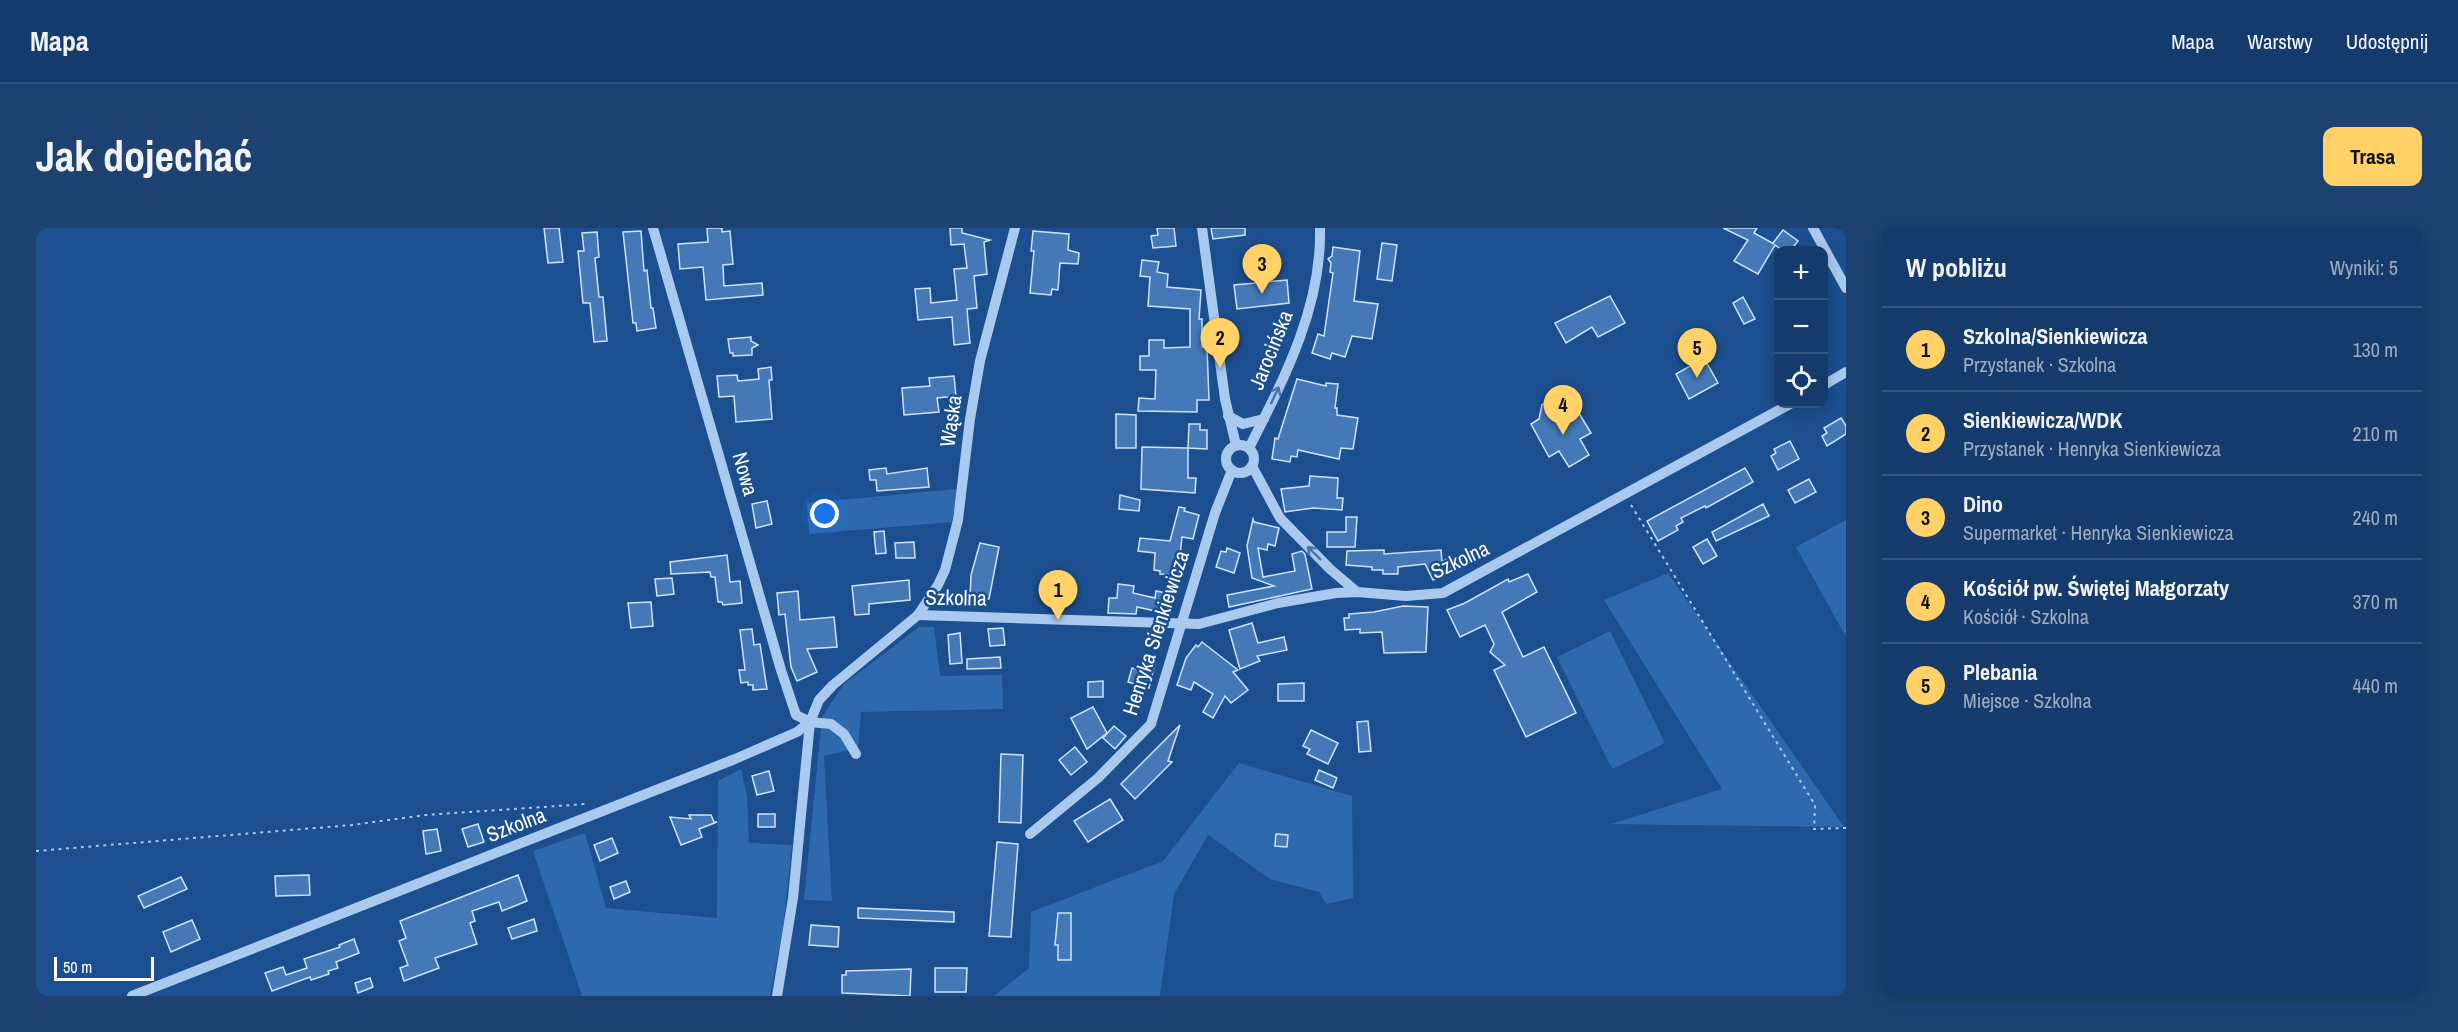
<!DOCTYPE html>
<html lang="pl">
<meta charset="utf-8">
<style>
body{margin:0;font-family:"Archivo Narrow",sans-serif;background:#1d4271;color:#f1f3f6}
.controls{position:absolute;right:18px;top:18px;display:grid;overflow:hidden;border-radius:12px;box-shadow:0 3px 15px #0003}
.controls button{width:54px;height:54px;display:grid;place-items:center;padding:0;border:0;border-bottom:2px solid #33557e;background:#143b6b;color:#f1f3f6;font:30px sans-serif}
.scale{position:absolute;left:18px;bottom:15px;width:100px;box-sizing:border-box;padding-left:6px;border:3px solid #fff;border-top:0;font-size:16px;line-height:21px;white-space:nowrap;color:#fff;-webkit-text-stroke:4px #1b4f8f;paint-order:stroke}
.you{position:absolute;left:789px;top:286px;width:21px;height:21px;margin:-15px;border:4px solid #fff;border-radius:50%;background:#1a73e8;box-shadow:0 0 0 9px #1a73e833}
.badge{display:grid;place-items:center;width:39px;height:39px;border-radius:50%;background:#ffd166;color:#111;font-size:20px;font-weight:700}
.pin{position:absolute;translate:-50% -50px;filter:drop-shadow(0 2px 3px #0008)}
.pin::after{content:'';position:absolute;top:32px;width:21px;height:18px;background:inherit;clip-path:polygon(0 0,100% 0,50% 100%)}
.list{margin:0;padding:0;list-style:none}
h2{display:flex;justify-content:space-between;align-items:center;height:78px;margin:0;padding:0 24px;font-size:26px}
h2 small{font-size:20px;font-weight:400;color:#9dadc1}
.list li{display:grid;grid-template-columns:39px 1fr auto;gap:18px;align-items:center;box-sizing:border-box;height:84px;padding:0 24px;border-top:2px solid #33557e}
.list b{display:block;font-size:22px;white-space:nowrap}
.list p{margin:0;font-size:20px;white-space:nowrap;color:#9dadc1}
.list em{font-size:20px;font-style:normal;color:#9dadc1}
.icon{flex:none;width:33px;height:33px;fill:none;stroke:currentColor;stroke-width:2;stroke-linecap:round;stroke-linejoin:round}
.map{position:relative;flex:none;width:1810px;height:768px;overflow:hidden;border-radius:12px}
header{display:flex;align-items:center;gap:36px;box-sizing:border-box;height:84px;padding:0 30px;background:#143b6b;border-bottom:2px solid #33557e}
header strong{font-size:28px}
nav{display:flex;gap:33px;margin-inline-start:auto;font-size:21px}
.intro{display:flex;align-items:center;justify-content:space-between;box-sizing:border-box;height:144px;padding:0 36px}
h1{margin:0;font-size:42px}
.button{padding:15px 27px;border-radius:12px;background:#ffd166;color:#111;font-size:21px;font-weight:700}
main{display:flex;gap:36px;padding:0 36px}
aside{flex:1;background:#143b6b;border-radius:12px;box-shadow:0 3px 15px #0003}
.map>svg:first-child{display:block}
.green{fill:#2e69ad}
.building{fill:#4478b7;stroke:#cfe3fa;stroke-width:1.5}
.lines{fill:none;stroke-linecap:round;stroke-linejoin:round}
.path{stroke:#a9c9ee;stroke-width:2;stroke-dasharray:3 4.5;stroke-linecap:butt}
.minor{stroke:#a9c9ee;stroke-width:10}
.oneway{stroke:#4674ac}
.labels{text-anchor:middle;stroke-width:5;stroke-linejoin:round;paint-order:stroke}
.street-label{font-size:21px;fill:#fff;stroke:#1b4f8f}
</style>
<header>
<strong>Mapa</strong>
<nav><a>Mapa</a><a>Warstwy</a><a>Udostępnij</a></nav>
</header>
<div class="intro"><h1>Jak dojechać</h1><a class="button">Trasa</a></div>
<main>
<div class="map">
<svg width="1810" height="768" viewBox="0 0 1810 768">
<rect width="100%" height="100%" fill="#1b4f8f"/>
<!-- green -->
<g class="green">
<polygon points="921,261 916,294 773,306 771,275"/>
<polygon points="1810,292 1810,409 1760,319"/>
<polygon points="1632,345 1808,599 1575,596 1686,561 1568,372"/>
<polygon points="883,399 898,399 904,448 966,447 967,481 825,484 822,520 788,528 796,673 768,672 786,489 808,456"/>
<polygon points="1574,403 1629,515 1576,541 1521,429"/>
<polygon points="1203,535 1316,568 1317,670 1290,676 1283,664 1234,651 1172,607 1138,666 1124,768 958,768 993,740 995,684 1127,633"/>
<polygon points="705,541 711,568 713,615 756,617 747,700 734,768 546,768 497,623 549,605 570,680 681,690 682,553"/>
</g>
<!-- building -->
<g class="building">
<polygon points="508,0 523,0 527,34 512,35"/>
<polygon points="671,0 686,0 686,4 694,3 697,36 687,37 688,58 726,55 727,67 670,72 667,39 644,41 642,16 672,14"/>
<polygon points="914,0 926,0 926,5 954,12 948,14 951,46 938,48 941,80 931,81 934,115 918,117 916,89 882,92 879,61 894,60 895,75 921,72 918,41 931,40 928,16 915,17"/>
<polygon points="1121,0 1138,0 1140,18 1117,20 1115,8 1122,7"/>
<polygon points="1175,0 1209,0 1209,7 1177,11"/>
<polygon points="1687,0 1721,0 1718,5 1738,16 1737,15 1747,2 1762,13 1755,22 1746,22 1739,17 1722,46 1698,33 1712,12"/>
<polygon points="605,3 608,43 611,42 615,80 617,80 620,100 601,103 600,95 597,95 587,4"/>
<polygon points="997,3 1033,6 1032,22 1043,25 1042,36 1024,35 1022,62 1016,61 1015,67 994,65 998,23 995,23"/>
<polygon points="561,4 563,29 559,30 563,69 567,69 571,113 558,114 554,75 547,75 542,23 548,23 546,5"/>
<polygon points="1346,15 1361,17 1356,53 1341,51"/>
<polygon points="1297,19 1324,23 1318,73 1342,76 1336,111 1316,108 1309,129 1296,125 1294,131 1276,125 1282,106 1288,108 1297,45 1294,44 1295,35 1292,31 1296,28"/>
<polygon points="1106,32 1123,34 1121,44 1132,46 1131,59 1165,62 1163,91 1166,91 1166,119 1171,119 1173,172 1161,172 1161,184 1102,183 1103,170 1119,171 1120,142 1104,142 1104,128 1113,128 1113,112 1128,112 1128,120 1154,119 1154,81 1112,78 1114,49 1104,48"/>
<polygon points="1251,52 1253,75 1201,81 1198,57"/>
<polygon points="1574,68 1589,95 1562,109 1556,99 1530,115 1519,95"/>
<polygon points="1707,69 1719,91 1708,96 1697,75"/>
<polygon points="715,109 715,113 722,117 716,120 716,127 697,128 697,125 694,125 692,111"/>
<polygon points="1668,130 1682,155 1653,171 1640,146"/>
<polygon points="735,139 736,152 733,152 736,191 700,194 698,168 683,169 681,148 701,147 702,153 723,151 722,141"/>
<polygon points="918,148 920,168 901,170 903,184 868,187 866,160 894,158 893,150"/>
<polygon points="1261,151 1290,158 1290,155 1302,156 1299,180 1301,180 1301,187 1322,190 1317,221 1305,220 1303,231 1262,222 1261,229 1255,228 1254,234 1236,231 1239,210 1242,211"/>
<polygon points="1513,172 1527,177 1535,172 1555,205 1544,211 1553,227 1533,239 1523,223 1513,229 1495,196 1503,191 1506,177"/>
<polygon points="1080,186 1100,187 1100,220 1080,220"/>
<polygon points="1805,190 1810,198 1810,206 1791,218 1786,208 1791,205 1788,200"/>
<polygon points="1153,196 1164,196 1164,202 1171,202 1171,221 1152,220"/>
<polygon points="1754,213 1763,231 1742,242 1735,228 1740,225 1738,221"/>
<polygon points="1106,219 1152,220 1152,250 1160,250 1159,265 1105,261"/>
<polygon points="850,240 851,246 891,240 893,259 841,263 840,252 834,252 833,242"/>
<polygon points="1709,240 1717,254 1670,280 1669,278 1645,290 1647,294 1640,298 1642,302 1622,313 1611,293"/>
<polygon points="1274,248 1302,250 1301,270 1307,270 1306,282 1277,280 1249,284 1245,261 1273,258"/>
<polygon points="1773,251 1780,264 1759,275 1752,262"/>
<polygon points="1084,267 1104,272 1103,283 1083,281"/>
<polygon points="731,273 736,296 720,300 716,276"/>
<polygon points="1727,276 1733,288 1680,313 1676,304"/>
<polygon points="1143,279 1149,280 1148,283 1163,287 1157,311 1146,309 1142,347 1124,346 1124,343 1118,342 1119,325 1102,323 1104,310 1134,313"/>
<polygon points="1310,289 1321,289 1319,319 1291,319 1291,304 1310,304"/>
<polygon points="1217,291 1218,294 1243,300 1239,318 1232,316 1231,322 1222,320 1227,349 1259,343 1256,326 1266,323 1269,326 1276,361 1193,379 1191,367 1238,358 1216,350 1211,318"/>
<polygon points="848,303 850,325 840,326 838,304"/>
<polygon points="1671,311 1681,328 1667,336 1657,319"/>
<polygon points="878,314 879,330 860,330 859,315"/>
<polygon points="944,315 963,319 953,371 934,370 935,347"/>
<polygon points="1191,320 1204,325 1198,345 1180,339 1185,323 1190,324"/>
<polygon points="1348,322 1348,326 1405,322 1406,334 1411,331 1416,344 1397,352 1389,336 1362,339 1362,346 1347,346 1347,342 1336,342 1336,339 1310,337 1311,323"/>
<polygon points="691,327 694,354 704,353 706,375 687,377 686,374 682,374 679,349 675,349 674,344 635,346 634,334"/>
<polygon points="1492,346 1501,364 1466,384 1487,429 1508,419 1540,485 1490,509 1458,442 1469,437 1454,424 1458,416 1449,397 1424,409 1411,382 1429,375 1472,351 1473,354"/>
<polygon points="636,350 638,366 621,368 619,351"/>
<polygon points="873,352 874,372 833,376 833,386 819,387 816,358"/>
<polygon points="1082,356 1098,358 1097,365 1119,370 1120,363 1136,366 1133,386 1101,379 1100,386 1072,385 1073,370 1081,370"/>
<polygon points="762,363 764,392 798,389 801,419 771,421 781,444 761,453 755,439 749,386 743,387 741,365"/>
<polygon points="615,374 617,398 595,400 592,375"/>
<polygon points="1367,378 1392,379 1390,424 1348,425 1346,404 1324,405 1324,401 1309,402 1308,390 1313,390 1313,386 1338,384"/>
<polygon points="1216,395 1222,415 1248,409 1251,422 1221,428 1224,433 1204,441 1193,402"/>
<polygon points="967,400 969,417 954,418 952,401"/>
<polygon points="716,401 718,417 724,416 731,461 717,462 717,457 712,457 712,454 705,455 703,442 709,442 704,402"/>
<polygon points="924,405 926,435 914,436 912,407"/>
<polygon points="1166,414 1202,442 1197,444 1212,462 1195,475 1189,468 1177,490 1167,484 1177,466 1158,454 1155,462 1141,457 1150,430 1160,417 1162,419"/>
<polygon points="964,429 965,440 931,441 931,431"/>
<polygon points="1110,429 1120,431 1113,460 1092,454 1096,440 1101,441 1102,437 1107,439"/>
<polygon points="1067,453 1067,469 1052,469 1052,454"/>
<polygon points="1268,455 1268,473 1242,473 1242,456"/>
<polygon points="1057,479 1071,505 1051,521 1035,490"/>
<polygon points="1332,493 1335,523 1323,524 1321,494"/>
<polygon points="1144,497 1132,533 1136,534 1099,571 1085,556"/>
<polygon points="1078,498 1090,508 1079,521 1067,510"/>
<polygon points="1275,502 1302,515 1292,536 1271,526 1274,521 1267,518"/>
<polygon points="1039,519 1051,534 1035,547 1023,532"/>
<polygon points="965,526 987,527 985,595 963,594"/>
<polygon points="1283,542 1301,550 1297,560 1279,552"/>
<polygon points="733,543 738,563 721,567 716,548"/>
<polygon points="1074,571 1087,592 1052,614 1038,593"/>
<rect x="722" y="586" width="17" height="13"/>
<polygon points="653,587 675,587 678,594 681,594 663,601 666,609 645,617 634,589 655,591"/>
<polygon points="442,596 448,614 432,619 426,601"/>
<polygon points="401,601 405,623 390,626 387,603"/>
<polygon points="1240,606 1252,607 1251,619 1239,618"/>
<polygon points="576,610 582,625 564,633 558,617"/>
<polygon points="961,614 982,616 975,709 953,708"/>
<polygon points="273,647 274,667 240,668 239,648"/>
<polygon points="482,647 491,673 466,683 463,674 436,683 439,693 434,695 441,716 399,730 403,740 368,753 364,740 372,737 363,713 370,710 364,693"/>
<polygon points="145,649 151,661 108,680 102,668"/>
<polygon points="590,653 594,664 578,671 574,659"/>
<polygon points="822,680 918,684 918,694 822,690"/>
<polygon points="1022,685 1035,685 1035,732 1022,732 1022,717 1019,717"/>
<polygon points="498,691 501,703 476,711 472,700"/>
<polygon points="156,692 164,711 135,724 127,704"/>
<polygon points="775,697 803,699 802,719 773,717"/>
<polygon points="318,711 323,725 300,734 302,740 292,743 293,746 275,752 274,749 236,763 229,745 247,739 250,747 271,740 268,731 304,719 303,717"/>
<polygon points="899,740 931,740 930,764 899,764"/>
<polygon points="875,741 874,768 806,765 806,747 810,747 810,743"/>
<polygon points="334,750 337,759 322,765 319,755"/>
</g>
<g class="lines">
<!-- path -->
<g class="path">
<polyline points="1595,277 1779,577 1778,601 1810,600"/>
<polyline points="0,623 316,597 390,587 550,576"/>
</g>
<!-- minor -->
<g class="minor">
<polyline points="617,0 745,442 760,487 774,494 795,496 808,506 820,526"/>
<polyline points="1166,0 1189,171 1200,217"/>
<polyline points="1777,0 1810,60"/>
<polyline points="1788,157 1810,144"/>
<polyline points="1192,188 1207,196 1228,191"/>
<circle cx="1204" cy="231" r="14"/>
<path d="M1213,220c35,-69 73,-141 71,-220"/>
<polyline points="1216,238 1244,290 1294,341 1321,364"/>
<polyline points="882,387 1163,396 1242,375 1300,365 1321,364 1370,368 1407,365 1754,176"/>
<polyline points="994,606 1062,550 1115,496 1179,285 1196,242"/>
<polyline points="96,768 699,531 761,504 774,494 783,472 797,457 882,387 902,357 909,342 922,292 934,191 944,133 979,0"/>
<polyline points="741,768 757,670 774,494"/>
</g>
</g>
<!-- one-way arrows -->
<defs><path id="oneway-shaft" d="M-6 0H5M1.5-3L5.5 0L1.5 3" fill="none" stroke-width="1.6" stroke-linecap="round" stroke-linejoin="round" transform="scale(1.5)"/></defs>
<g class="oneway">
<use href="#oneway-shaft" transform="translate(1239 167) rotate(-65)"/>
<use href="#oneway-shaft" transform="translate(1278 325) rotate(-135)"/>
</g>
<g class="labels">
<!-- street labels -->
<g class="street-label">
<text transform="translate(1235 122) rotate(-68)" y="7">Jarocińska</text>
<text transform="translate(915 193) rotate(-82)" y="7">Wąska</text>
<text transform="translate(709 246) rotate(74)" y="7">Nowa</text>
<text transform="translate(1424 332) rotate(-25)" y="7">Szkolna</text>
<text transform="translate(920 370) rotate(1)" y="7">Szkolna</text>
<text transform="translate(1120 405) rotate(-72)" y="7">Henryka Sienkiewicza</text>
<text transform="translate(480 597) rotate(-21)" y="7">Szkolna</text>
</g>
</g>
</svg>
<div class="controls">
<button>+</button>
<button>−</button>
<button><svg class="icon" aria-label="locate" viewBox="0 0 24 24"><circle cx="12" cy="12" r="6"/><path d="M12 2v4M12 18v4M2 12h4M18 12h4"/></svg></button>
</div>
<div class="scale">50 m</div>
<div class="you"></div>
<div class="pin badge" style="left:1022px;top:392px">1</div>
<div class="pin badge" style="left:1184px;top:140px">2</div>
<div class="pin badge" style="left:1226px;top:66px">3</div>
<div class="pin badge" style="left:1527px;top:207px">4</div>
<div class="pin badge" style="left:1661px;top:150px">5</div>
</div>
<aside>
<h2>W pobliżu<small>Wyniki: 5</small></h2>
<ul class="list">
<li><span class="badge">1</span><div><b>Szkolna/Sienkiewicza</b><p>Przystanek · Szkolna</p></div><em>130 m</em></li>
<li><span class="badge">2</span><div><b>Sienkiewicza/WDK</b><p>Przystanek · Henryka Sienkiewicza</p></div><em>210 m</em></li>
<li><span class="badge">3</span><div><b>Dino</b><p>Supermarket · Henryka Sienkiewicza</p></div><em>240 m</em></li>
<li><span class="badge">4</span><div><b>Kościół pw. Świętej Małgorzaty</b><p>Kościół · Szkolna</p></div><em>370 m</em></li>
<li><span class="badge">5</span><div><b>Plebania</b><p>Miejsce · Szkolna</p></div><em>440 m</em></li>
</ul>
</aside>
</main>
